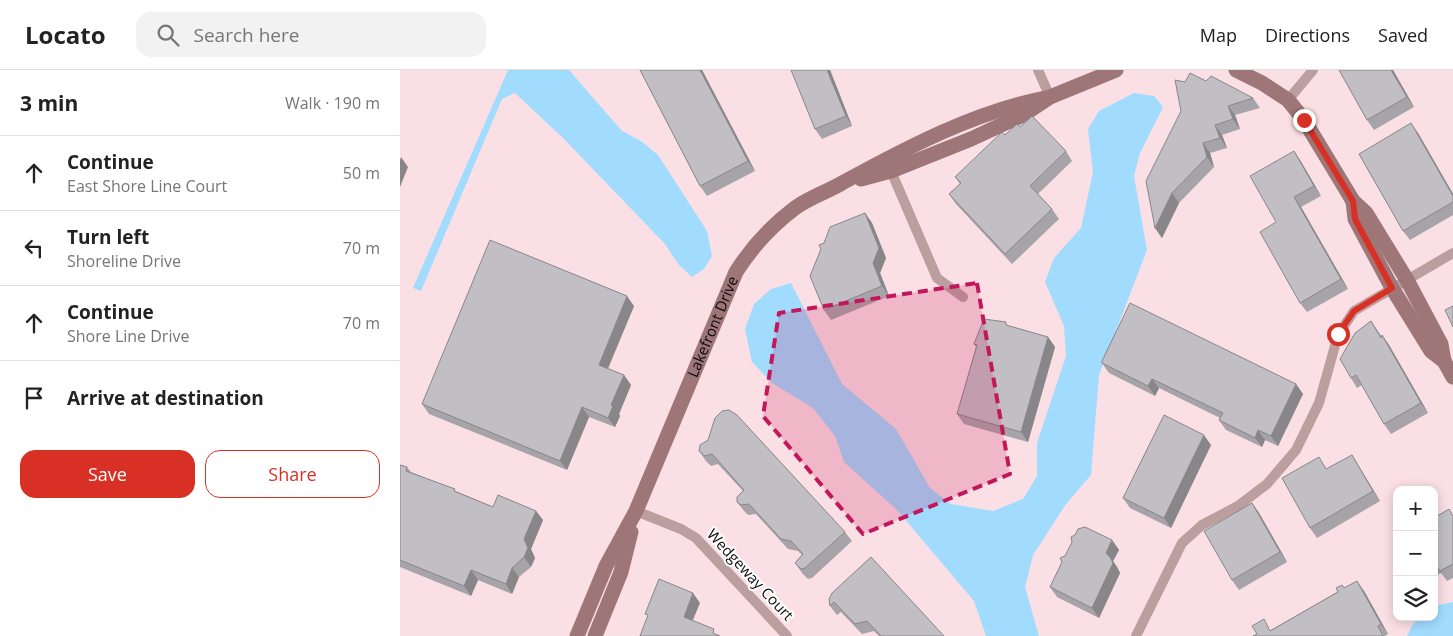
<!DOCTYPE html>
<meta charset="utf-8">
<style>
body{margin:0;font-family:"Open Sans",sans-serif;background:#f2f2f2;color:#222}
.controls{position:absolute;right:15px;bottom:15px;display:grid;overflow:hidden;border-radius:10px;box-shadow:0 2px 12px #0003}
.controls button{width:45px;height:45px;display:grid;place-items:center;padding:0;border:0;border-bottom:1px solid #e0e0e0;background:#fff;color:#222;font:25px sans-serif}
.stop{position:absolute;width:15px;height:15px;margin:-11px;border:4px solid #d93025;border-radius:50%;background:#fff}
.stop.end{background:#d93025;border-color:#fff;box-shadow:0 1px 5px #0008}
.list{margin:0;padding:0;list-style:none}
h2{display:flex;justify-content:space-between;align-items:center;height:65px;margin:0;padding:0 20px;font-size:21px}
h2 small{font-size:16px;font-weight:400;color:#767676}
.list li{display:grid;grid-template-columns:32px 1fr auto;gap:15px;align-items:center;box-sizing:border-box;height:75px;padding:0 20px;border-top:1px solid #e0e0e0}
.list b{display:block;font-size:19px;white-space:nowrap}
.list p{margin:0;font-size:16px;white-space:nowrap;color:#767676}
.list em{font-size:16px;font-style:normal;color:#767676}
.actions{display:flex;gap:10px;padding:15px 20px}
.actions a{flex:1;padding:11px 0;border:1px solid #d93025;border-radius:15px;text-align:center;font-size:18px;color:#d93025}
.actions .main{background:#d93025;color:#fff}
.icon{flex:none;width:28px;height:28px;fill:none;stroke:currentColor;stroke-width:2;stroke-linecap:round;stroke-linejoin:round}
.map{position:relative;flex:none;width:1053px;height:566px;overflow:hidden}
header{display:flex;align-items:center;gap:30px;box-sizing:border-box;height:70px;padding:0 25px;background:#fff;border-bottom:1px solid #e0e0e0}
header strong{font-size:24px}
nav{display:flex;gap:28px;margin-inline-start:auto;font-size:18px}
.search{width:350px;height:45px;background:#f2f2f2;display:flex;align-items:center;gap:12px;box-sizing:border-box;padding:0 18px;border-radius:15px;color:#767676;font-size:19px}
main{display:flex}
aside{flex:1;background:#fff}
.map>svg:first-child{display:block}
.industrial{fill:#fadfe4;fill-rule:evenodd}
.water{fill:#a1dcff}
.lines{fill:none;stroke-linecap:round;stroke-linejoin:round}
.street{stroke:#bb9e9e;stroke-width:10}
.secondary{stroke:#9f7677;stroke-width:15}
.wall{fill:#a7a4a9}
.shaded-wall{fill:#888689}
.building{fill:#c2bfc4;stroke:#888689}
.route{stroke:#d93025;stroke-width:6}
.marked{fill:#c2185b;fill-opacity:0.2;stroke:#c2185b;stroke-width:4;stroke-dasharray:10 6;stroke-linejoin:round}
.labels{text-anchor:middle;stroke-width:4;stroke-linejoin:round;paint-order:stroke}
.street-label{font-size:15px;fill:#0c0b0d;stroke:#fff}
</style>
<header>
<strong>Locato</strong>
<div class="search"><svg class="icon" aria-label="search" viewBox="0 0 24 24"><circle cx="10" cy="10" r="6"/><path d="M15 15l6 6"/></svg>Search here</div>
<nav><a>Map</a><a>Directions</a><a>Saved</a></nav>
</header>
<main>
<aside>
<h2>3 min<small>Walk · 190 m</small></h2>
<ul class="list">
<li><svg class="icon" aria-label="ahead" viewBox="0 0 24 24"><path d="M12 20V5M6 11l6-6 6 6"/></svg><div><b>Continue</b><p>East Shore Line Court</p></div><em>50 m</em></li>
<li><svg class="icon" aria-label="left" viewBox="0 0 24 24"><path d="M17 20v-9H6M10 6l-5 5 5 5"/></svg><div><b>Turn left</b><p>Shoreline Drive</p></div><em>70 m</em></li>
<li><svg class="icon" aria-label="ahead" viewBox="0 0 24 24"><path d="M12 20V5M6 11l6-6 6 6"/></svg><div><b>Continue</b><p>Shore Line Drive</p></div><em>70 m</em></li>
<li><svg class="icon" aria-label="arrive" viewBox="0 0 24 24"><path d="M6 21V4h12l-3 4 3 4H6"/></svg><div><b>Arrive at destination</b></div></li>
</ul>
<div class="actions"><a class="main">Save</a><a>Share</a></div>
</aside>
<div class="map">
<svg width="1053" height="566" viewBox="0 0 1053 566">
<rect width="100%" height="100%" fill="#f3eff5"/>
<!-- industrial -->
<path class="industrial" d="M0,0h1053v566h-1053zM997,420h37v127h-37z"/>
<!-- water -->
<g class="water">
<polygon points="108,0 169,0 222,61 241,71 258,85 307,161 312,186 304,199 292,207 279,195 265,174 163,68 115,23 102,29 21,221 13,218"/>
<polygon points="734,23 754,26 763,37 740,83 734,106 747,180 699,305 691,405 666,434 633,485 625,517 639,566 586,566 574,531 497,440 444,392 435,366 413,338 372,313 352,292 345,259 354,234 371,219 391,213 442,314 496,359 530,418 551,434 593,441 623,429 637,406 637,373 666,286 664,256 645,212 654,188 681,158 693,102 688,59 699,41"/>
<polygon points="1053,532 1053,566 1007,566 1013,554 1020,547 1034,547 1034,536"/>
</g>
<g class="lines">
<!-- street -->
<g class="street">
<polyline points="638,0 650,27"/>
<polyline points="888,30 913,0"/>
<polyline points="491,101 537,208 563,227"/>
<polyline points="236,441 281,459 296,468 387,566"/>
<polyline points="736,566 782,473 802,455 838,436 867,414 896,380 919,333 938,265 954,241 1053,183"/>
</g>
<!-- secondary -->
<g class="secondary">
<polyline points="836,0 862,13 888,30 904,50 953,131 966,143 1007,210 1041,274 1044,291"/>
<polyline points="461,109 491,101 571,69 623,45 650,27 716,0"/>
<polyline points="953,131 955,149 992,218 1031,281 1044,291 1053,307"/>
<path id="s1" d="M177,566l29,-70 30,-55 100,-239c16,-25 35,-46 59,-64 15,-11 32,-16 47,-25 66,-36 134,-72 208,-86"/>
<polyline points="195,566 221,502 231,462"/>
</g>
</g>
<!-- wall -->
<g class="wall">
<polygon points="240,0 302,0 355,101 307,126 300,116"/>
<polygon points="430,0 452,56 422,69 415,59"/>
<polygon points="993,0 1014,37 974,60 967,50"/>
<polygon points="806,11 853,28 860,38 835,45 840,59 822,65 827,78 810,83 814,97 779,133 762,168 755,158 781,41 785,12"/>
<polygon points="620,57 666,81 672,91 638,124 652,139 659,149 612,194 556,134 549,124 560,114 555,107 605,65"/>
<polygon points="1018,63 1053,124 1053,145 1010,170 1003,161"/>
<polygon points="900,90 921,126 901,137 948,219 907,242 900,233 876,152"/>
<polygon points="465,143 472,153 486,188 480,203 489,226 431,250 424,240 424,173"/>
<polygon points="234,236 208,299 224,305 231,315 219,344 220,346 215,357 189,347 167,400 29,344 22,334"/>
<polygon points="971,251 982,267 982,265 989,275 1028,343 991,364 984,354 962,315 957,318 951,308"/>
<polygon points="609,256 648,267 655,277 628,372 564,354 557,344 576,277 574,274"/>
<polygon points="702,293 896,314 903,324 878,376 865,370 862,377 826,360 819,350 820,348 759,318 755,326 709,303"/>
<polygon points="300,375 445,462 452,471 412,508 408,509 402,503 395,493 402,485 398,481 388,479 356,444 348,445 344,441 337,432 343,421 318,394 311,396 306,391 299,381"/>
<polygon points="811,375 771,458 730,438 723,428"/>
<polygon points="952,385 980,431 917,468 910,458 927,399"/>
<polygon points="0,395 7,397 11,402 93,437 136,441 143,450 131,479 135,488 131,497 119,507 112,524 78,510 71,526 0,497"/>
<polygon points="852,433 859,443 887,492 839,520 832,510"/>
<polygon points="1053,445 1053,508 1047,511 1041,503 1034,507 1034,448"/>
<polygon points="712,470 719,480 713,491 717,497 720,503 699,548 657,527 650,517 665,486"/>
<polygon points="944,518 964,521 988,564 985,566 871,560"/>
<polygon points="429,529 544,566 479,566 474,561 462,564 441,542 437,545 430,536"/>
</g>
<!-- shaded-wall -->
<g class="shaded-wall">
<polygon points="300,0 302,0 355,101 348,91"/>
<polygon points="427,0 430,0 452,56 446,46"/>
<polygon points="991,0 993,0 1014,37 1007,27"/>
<polygon points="828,36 835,45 840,59 833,49"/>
<polygon points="1011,53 1018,63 1053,124 1053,126"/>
<polygon points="815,55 822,65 827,78 820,68"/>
<polygon points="803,73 810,83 814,97 807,87"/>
<polygon points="894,81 900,90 921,126 914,116"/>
<polygon points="1,87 8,97 0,117 0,90"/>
<polygon points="772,123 779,133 762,168 755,158"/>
<polygon points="894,127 901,137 948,219 941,209"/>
<polygon points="465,143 472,153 486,188 480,203 489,226 482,216 473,193"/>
<polygon points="227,226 234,236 205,305 199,295"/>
<polygon points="982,265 989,275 1028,343 1021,333"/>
<polygon points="648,267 655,277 628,372 621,362"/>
<polygon points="224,305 231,315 219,344 220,346 215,357 208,348 211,335"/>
<polygon points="752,309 759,318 755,326 748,316"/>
<polygon points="896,314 903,324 878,376 871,366"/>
<polygon points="182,337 189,347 167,400 160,391"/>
<polygon points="858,360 865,370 862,377 855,368"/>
<polygon points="804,365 811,375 771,458 764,448"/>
<polygon points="952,385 958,395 980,431 973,421"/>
<polygon points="852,433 859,443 887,492 880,482"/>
<polygon points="136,441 143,450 131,479 135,488 131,497 124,487 124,469"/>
<polygon points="712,470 719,480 713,491 717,497 720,503 699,548 692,538 706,483"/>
<polygon points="112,498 119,507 112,524 106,514"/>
<polygon points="71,500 78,510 71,526 64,516"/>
<polygon points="957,511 964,521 988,564 981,554"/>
<polygon points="293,523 300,533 290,557 284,547"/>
</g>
<!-- building -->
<g class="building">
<polygon points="240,0 300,0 348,91 300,116"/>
<polygon points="391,0 427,0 446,46 415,59"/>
<polygon points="939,0 991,0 1007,27 967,50"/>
<polygon points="790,3 806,11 811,6 853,28 828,36 833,49 815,55 820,68 803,73 807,87 772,123 755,158 746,111 781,41 775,10 785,12"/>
<polygon points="632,46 666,81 630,116 652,139 605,184 549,124 561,113 555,107 602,62 605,65 617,54 620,57"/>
<polygon points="1011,53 1053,126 1053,132 1003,161 959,84"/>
<polygon points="894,81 914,116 894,127 941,209 900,233 860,162 876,152 850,106"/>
<polygon points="465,143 479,178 473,193 482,216 424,240 410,206 421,179 419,175 424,173 430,157"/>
<polygon points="90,170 227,226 199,295 224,305 211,335 213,336 208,348 182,337 160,391 22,334"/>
<polygon points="730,233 896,314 871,366 858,360 855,368 819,350 823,343 752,309 748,316 702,293 702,291"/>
<polygon points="1053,236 1053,257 1045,240"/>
<polygon points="584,249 606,252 606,255 648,267 621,362 557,344 577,275 574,274"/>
<polygon points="971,251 981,268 982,265 1021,333 984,354 956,305 951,308 940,289 955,263"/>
<polygon points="329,340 337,345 445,462 405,498 401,499 395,493 403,484 391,471 381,469 349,434 341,435 337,432 337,427 344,420 312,384 305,386 299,381 300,375 308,370 315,348 322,341"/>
<polygon points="764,345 804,365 764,448 723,428"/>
<polygon points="952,385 973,421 910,458 882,408 919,387 926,399"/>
<polygon points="0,395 7,397 6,401 55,419 54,421 93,437 98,425 136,441 124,469 128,478 124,487 112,498 106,514 71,500 64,516 0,490"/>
<polygon points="852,433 880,482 832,510 804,461"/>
<polygon points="1049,439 1053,446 1053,494 1040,501 1034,493 1034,448"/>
<polygon points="685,457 712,470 706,483 710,487 713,493 692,538 650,517 662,492 660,488 665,486 672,472 671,467 675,465 678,459"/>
<polygon points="471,487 544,566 481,566 467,551 455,554 434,532 430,536 429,529 432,523"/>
<polygon points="259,509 293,523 284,547 314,559 313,563 320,566 240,566 248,545 245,544"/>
<polygon points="957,511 981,554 978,556 983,566 853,566 857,564 852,556 864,549 870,561 938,522 936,518 942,515 944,518"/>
</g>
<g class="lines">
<!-- route -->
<polyline class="route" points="904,50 953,131 955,149 992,218 954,241 938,264"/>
</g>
<!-- marked area -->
<path class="marked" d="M577,213l33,191 -147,60 -100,-118 16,-103z"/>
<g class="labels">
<!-- street labels -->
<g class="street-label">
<text dy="5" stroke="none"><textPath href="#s1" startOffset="338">Lakefront Drive</textPath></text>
<text transform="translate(350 505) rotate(47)" y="5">Wedgeway Court</text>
</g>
</g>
</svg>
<div class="controls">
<button>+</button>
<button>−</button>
<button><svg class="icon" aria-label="layers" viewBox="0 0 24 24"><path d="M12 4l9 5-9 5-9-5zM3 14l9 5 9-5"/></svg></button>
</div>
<div class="stop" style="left:938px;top:264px"></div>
<div class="stop end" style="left:904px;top:50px"></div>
</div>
</main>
